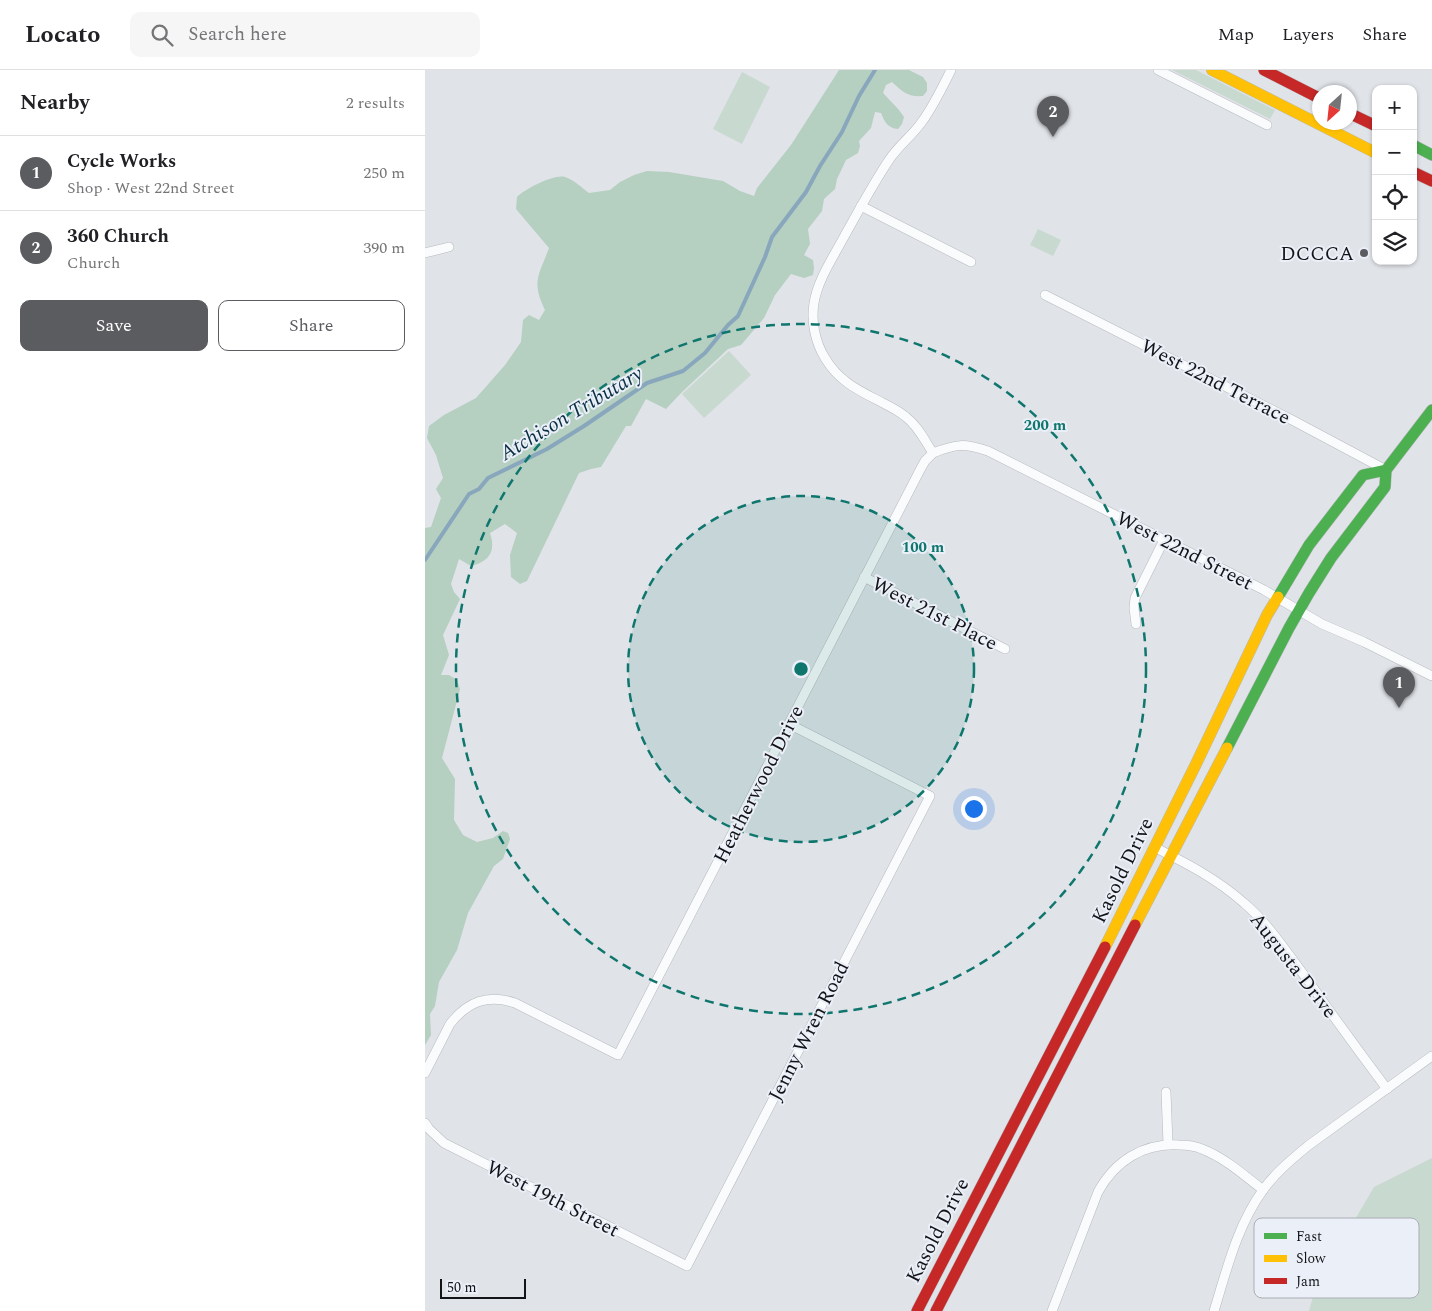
<!DOCTYPE html>
<meta charset="utf-8">
<style>
body{margin:0;font-family:Spectral,serif;background:#f6f6f6;color:#202124}
.controls{position:absolute;right:15px;top:15px;display:grid;overflow:hidden;border-radius:10px;box-shadow:0 1px 4px #0004}
.controls button{width:45px;height:45px;display:grid;place-items:center;padding:0;border:0;border-bottom:1px solid #e0e0e0;background:#fff;color:#202124;font:25px sans-serif}
.compass{position:absolute;left:887px;top:15px;width:45px;height:45px;border-radius:50%;background:#fff;box-shadow:0 1px 4px #0004;rotate:207deg}
.scale{position:absolute;left:15px;bottom:12px;width:86px;box-sizing:border-box;padding-left:5px;border:2px solid #131417;border-top:0;font-size:14px;line-height:18px;white-space:nowrap;color:#131417;-webkit-text-stroke:4px #eaeff8;paint-order:stroke}
.you{position:absolute;left:548px;top:738px;width:18px;height:18px;margin:-12px;border:4px solid #fff;border-radius:50%;background:#1a73e8;box-shadow:0 0 0 8px #1a73e833}
.badge{display:grid;place-items:center;width:32px;height:32px;border-radius:50%;background:#5b5c60;color:#fff;font-size:16px;font-weight:700}
.pin{position:absolute;translate:-50% -41px;filter:drop-shadow(0 1px 2px #0008)}
.pin::after{content:'';position:absolute;top:26px;width:18px;height:15px;background:inherit;clip-path:polygon(0 0,100% 0,50% 100%)}
.list{margin:0;padding:0;list-style:none}
h2{display:flex;justify-content:space-between;align-items:center;height:65px;margin:0;padding:0 20px;font-size:21px}
h2 small{font-size:16px;font-weight:400;color:#757577}
.list li{display:grid;grid-template-columns:32px 1fr auto;gap:15px;align-items:center;box-sizing:border-box;height:75px;padding:0 20px;border-top:1px solid #e0e0e0}
.list b{display:block;font-size:19px;white-space:nowrap}
.list p{margin:0;font-size:16px;white-space:nowrap;color:#757577}
.list em{font-size:16px;font-style:normal;color:#757577}
.actions{display:flex;gap:10px;padding:15px 20px}
.actions a{flex:1;padding:11px 0;border:1px solid #5b5c60;border-radius:10px;text-align:center;font-size:18px;color:#5b5c60}
.actions .main{background:#5b5c60;color:#fff}
.icon{flex:none;width:28px;height:28px;fill:none;stroke:currentColor;stroke-width:2;stroke-linecap:round;stroke-linejoin:round}
.map{position:relative;flex:none;width:1007px;height:1241px;overflow:hidden}
header{display:flex;align-items:center;gap:30px;box-sizing:border-box;height:70px;padding:0 25px;background:#fff;border-bottom:1px solid #e0e0e0}
header strong{font-size:24px}
nav{display:flex;gap:28px;margin-inline-start:auto;font-size:18px}
.search{width:350px;height:45px;background:#f6f6f6;display:flex;align-items:center;gap:12px;box-sizing:border-box;padding:0 18px;border-radius:10px;color:#757577;font-size:19px}
main{display:flex}
aside{flex:1;background:#fff}
.map>svg:first-child{display:block}
.green{fill:#c8d9d0}
.forest{fill:#b5cfc1}
.lines{fill:none;stroke-linecap:round;stroke-linejoin:round}
.stream{stroke:#89a7bc;stroke-width:4}
.street-casing{stroke:#b7b9bd;stroke-width:10}
.fast-casing{stroke:#b7b9bd;stroke-width:12}
.slow-casing{stroke:#b7b9bd;stroke-width:12}
.jam-casing{stroke:#b7b9bd;stroke-width:12}
.street{stroke:#fafbfc;stroke-width:9}
.fast{stroke:#4caf50;stroke-width:11}
.slow{stroke:#ffc107;stroke-width:11}
.jam{stroke:#c62828;stroke-width:11}
.ring{fill:none;stroke:#0f766e;stroke-width:2.5;stroke-dasharray:9 6}
.poi-dot{fill:#5b5c60;stroke:#eaeff8;stroke-width:2}
.labels{text-anchor:middle;stroke-width:4;stroke-linejoin:round;paint-order:stroke}
.poi-label{font-size:20px;fill:#131417;stroke:#eaeff8;text-anchor:end}
.street-label{font-size:20px;fill:#131417;stroke:#eaeff8}
.water-label{font-size:21px;font-style:italic;fill:#0a2f43;stroke:#eaeff8}
.key{fill:#eaeff8;stroke:#aaadb4;stroke-width:1}
.key-label{font-size:14px;fill:#131417}
.centre{fill:#0f766e;stroke:#eaeff8;stroke-width:2.5}
.ring-label{font-size:15px;text-anchor:middle;font-weight:bold;fill:#0f766e;stroke:#eaeff8;stroke-width:4;stroke-linejoin:round;paint-order:stroke}
</style>
<header>
<strong>Locato</strong>
<div class="search"><svg class="icon" aria-label="search" viewBox="0 0 24 24"><circle cx="10" cy="10" r="6"/><path d="M15 15l6 6"/></svg>Search here</div>
<nav><a>Map</a><a>Layers</a><a>Share</a></nav>
</header>
<main>
<aside>
<h2>Nearby<small>2 results</small></h2>
<ul class="list">
<li><span class="badge">1</span><div><b>Cycle Works</b><p>Shop · West 22nd Street</p></div><em>250 m</em></li>
<li><span class="badge">2</span><div><b>360 Church</b><p>Church</p></div><em>390 m</em></li>
</ul>
<div class="actions"><a class="main">Save</a><a>Share</a></div>
</aside>
<div class="map">
<svg width="1007" height="1241" viewBox="0 0 1007 1241">
<rect width="100%" height="100%" fill="#e0e3e8"/>
<!-- green -->
<g class="green">
<polygon points="747,0 771,0 850,40 845,49"/>
<polygon points="317,2 345,17 317,74 288,59"/>
<polygon points="613,159 636,170 628,186 605,175"/>
<polygon points="304,281 326,305 279,348 257,324"/>
<polygon points="1007,1088 1007,1241 884,1241 891,1216 949,1117"/>
</g>
<!-- forest -->
<path class="forest" d="M414,0h70l14,7 4,6v8l-4,5c-16,1 -20,-4 -31,-14l-6,3 -3,8 16,17 5,7 -2,7 -4,5c-11,-1 -13,-7 -17,-16l-6,-1 -4,16 -12,13 1,5 -2,7 -12,7 -9,19 -2,10 -11,10 -2,12 -14,18 2,15 -6,11 9,5 1,8 -1,7 -9,3 -13,-4 -16,21 -11,23 -23,27 -13,4 -46,43 -16,17 -20,-10 -15,27h-5l-25,41 -10,2 -12,4 -52,108 -7,3 -9,-7 -1,-22 7,-22 -12,-9 -15,9c6,18 0,28 -19,33l-12,-7 -8,25 3,8 6,7 -17,36 6,20 -8,20h8l8,5 3,9 -18,69 13,21 -1,41 9,15 14,7 16,-4 10,-7 5,2 2,6 -7,20 -9,7 -26,47 -11,37 -18,32 -4,24 -5,8 1,21 -6,10v-517l6,-1 10,-29 -5,-9 7,-11 -7,-23 -9,-17 2,-12 15,-11 32,-17 29,-33 16,-23 2,-22 6,-5 10,5 6,-10c-14,-28 -6,-35 4,-62l-33,-39 1,-12c8,-8 37,-23 48,-20 9,3 16,10 24,16l21,-3 10,-8 14,-7 13,-4 22,1 54,9 17,10 14,5 3,-8 34,-43z"/>
<g class="lines">
<!-- stream -->
<polyline class="stream" points="0,490 44,424 54,419 63,408 122,379 159,356 222,313 258,301 280,283 303,255 313,246 340,187 347,167 381,122 395,96 417,62 434,26 450,0"/>
<defs>
<g id="street">
<polyline points="733,0 842,55"/>
<polyline points="436,136 546,192"/>
<polyline points="0,183 24,177"/>
<polyline points="620,225 869,351 961,400"/>
<path d="M508,383c23,-9 31,-10 55,-2l276,139 58,34 42,18 68,34"/>
<polyline points="439,507 580,579"/>
<polyline points="711,554 709,538 710,528 739,470"/>
<path d="M729,777c32,16 63,32 90,56 25,21 43,50 63,76 26,37 53,74 80,110"/>
<path d="M0,1003l25,-49c18,-23 38,-30 65,-21l103,52 302,-585 5,-9 8,-8c-8,-12 -15,-27 -27,-36 -7,-6 -15,-10 -23,-14 -23,-12 -44,-21 -58,-45 -10,-16 -14,-37 -11,-55 4,-24 20,-47 31,-68 14,-25 28,-51 44,-75 9,-14 23,-24 32,-37 12,-16 21,-35 30,-53"/>
<polyline points="741,1022 743,1074"/>
<polyline points="0,1053 4,1059 19,1073 262,1196 505,726 364,654"/>
<path d="M627,1241l46,-119c17,-31 45,-49 81,-47 8,0 16,1 23,4 23,9 42,26 61,41"/>
<path d="M789,1241c13,-42 23,-85 49,-121 12,-17 29,-31 46,-45l123,-89"/>
</g>
<g id="fast">
<polyline points="988,75 1007,85"/>
<polyline points="853,527 884,475 938,405 961,400"/>
<polyline points="802,678 864,558 884,523 906,488 960,417 961,400 1007,340"/>
</g>
<g id="slow">
<polyline points="787,0 951,83"/>
<polyline points="710,855 802,678"/>
<polyline points="680,877 771,694 842,545 853,527"/>
</g>
<g id="jam">
<polyline points="839,0 894,28"/>
<polyline points="924,43 951,56"/>
<polyline points="988,102 1007,111"/>
<polyline points="492,1241 680,877"/>
<polyline points="511,1241 710,855"/>
</g>
</defs>
<!-- street casing -->
<use href="#street" class="street-casing"/>
<!-- fast casing -->
<use href="#fast" class="fast-casing"/>
<!-- slow casing -->
<use href="#slow" class="slow-casing"/>
<!-- jam casing -->
<use href="#jam" class="jam-casing"/>
<!-- street -->
<use href="#street" class="street"/>
<!-- fast -->
<use href="#fast" class="fast"/>
<!-- slow -->
<use href="#slow" class="slow"/>
<!-- jam -->
<use href="#jam" class="jam"/>
</g>
<!-- distance rings -->
<circle cx="376" cy="599" r="173" fill="#0f766e" fill-opacity=".12"/>
<g class="ring">
<circle cx="376" cy="599" r="173"/>
<circle cx="376" cy="599" r="345"/>
</g>
<!-- markers -->
<circle class="poi-dot" cx="939" cy="183" r="5"/>
<g class="labels">
<!-- poi labels -->
<g class="poi-label">
<text x="929" y="190">DCCCA</text>
</g>
<!-- street labels -->
<g class="street-label">
<text transform="translate(791 311) rotate(27)" y="7">West 22nd Terrace</text>
<text transform="translate(760 480) rotate(27)" y="7">West 22nd Street</text>
<text transform="translate(510 543) rotate(27)" y="7">West 21st Place</text>
<text transform="translate(333 714) rotate(-63)" y="7">Heatherwood Drive</text>
<text transform="translate(697 800) rotate(-64)" y="7">Kasold Drive</text>
<text transform="translate(869 895) rotate(52)" y="7">Augusta Drive</text>
<text transform="translate(383 961) rotate(-63)" y="7">Jenny Wren Road</text>
<text transform="translate(128 1128) rotate(27)" y="7">West 19th Street</text>
<text transform="translate(512 1160) rotate(-63)" y="7">Kasold Drive</text>
</g>
<!-- water labels -->
<g class="water-label">
<text transform="translate(146 343) rotate(-31)" y="7">Atchison Tributary</text>
</g>
</g>
<!-- legend -->
<rect x="829" y="1148" width="165" height="80" rx="8" class="key"/>
<rect x="839" y="1163" width="23" height="6" fill="#4caf50"/>
<rect x="839" y="1185" width="23" height="7" fill="#ffc107"/>
<rect x="839" y="1208" width="23" height="6" fill="#c62828"/>
<g class="key-label">
<text x="871" y="1171">Fast</text>
<text x="871" y="1193">Slow</text>
<text x="871" y="1216">Jam</text>
</g>
<circle cx="376" cy="599" r="8" class="centre"/>
<g class="ring-label">
<text x="620" y="360">200 m</text>
<text x="498" y="482">100 m</text>
</g>
</svg>
<div class="controls">
<button>+</button>
<button>−</button>
<button><svg class="icon" aria-label="locate" viewBox="0 0 24 24"><circle cx="12" cy="12" r="6"/><path d="M12 2v4M12 18v4M2 12h4M18 12h4"/></svg></button>
<button><svg class="icon" aria-label="layers" viewBox="0 0 24 24"><path d="M12 4l9 5-9 5-9-5zM3 14l9 5 9-5"/></svg></button>
</div>
<svg class="compass" viewBox="-18 -18 36 36"><path d="M0-13l5 13h-10z" fill="#e53935"/><path d="M0 13l5-13h-10z" fill="#757577"/></svg>
<div class="scale">50 m</div>
<div class="you"></div>
<div class="pin badge" style="left:974px;top:638px">1</div>
<div class="pin badge" style="left:628px;top:67px">2</div>
</div>
</main>
